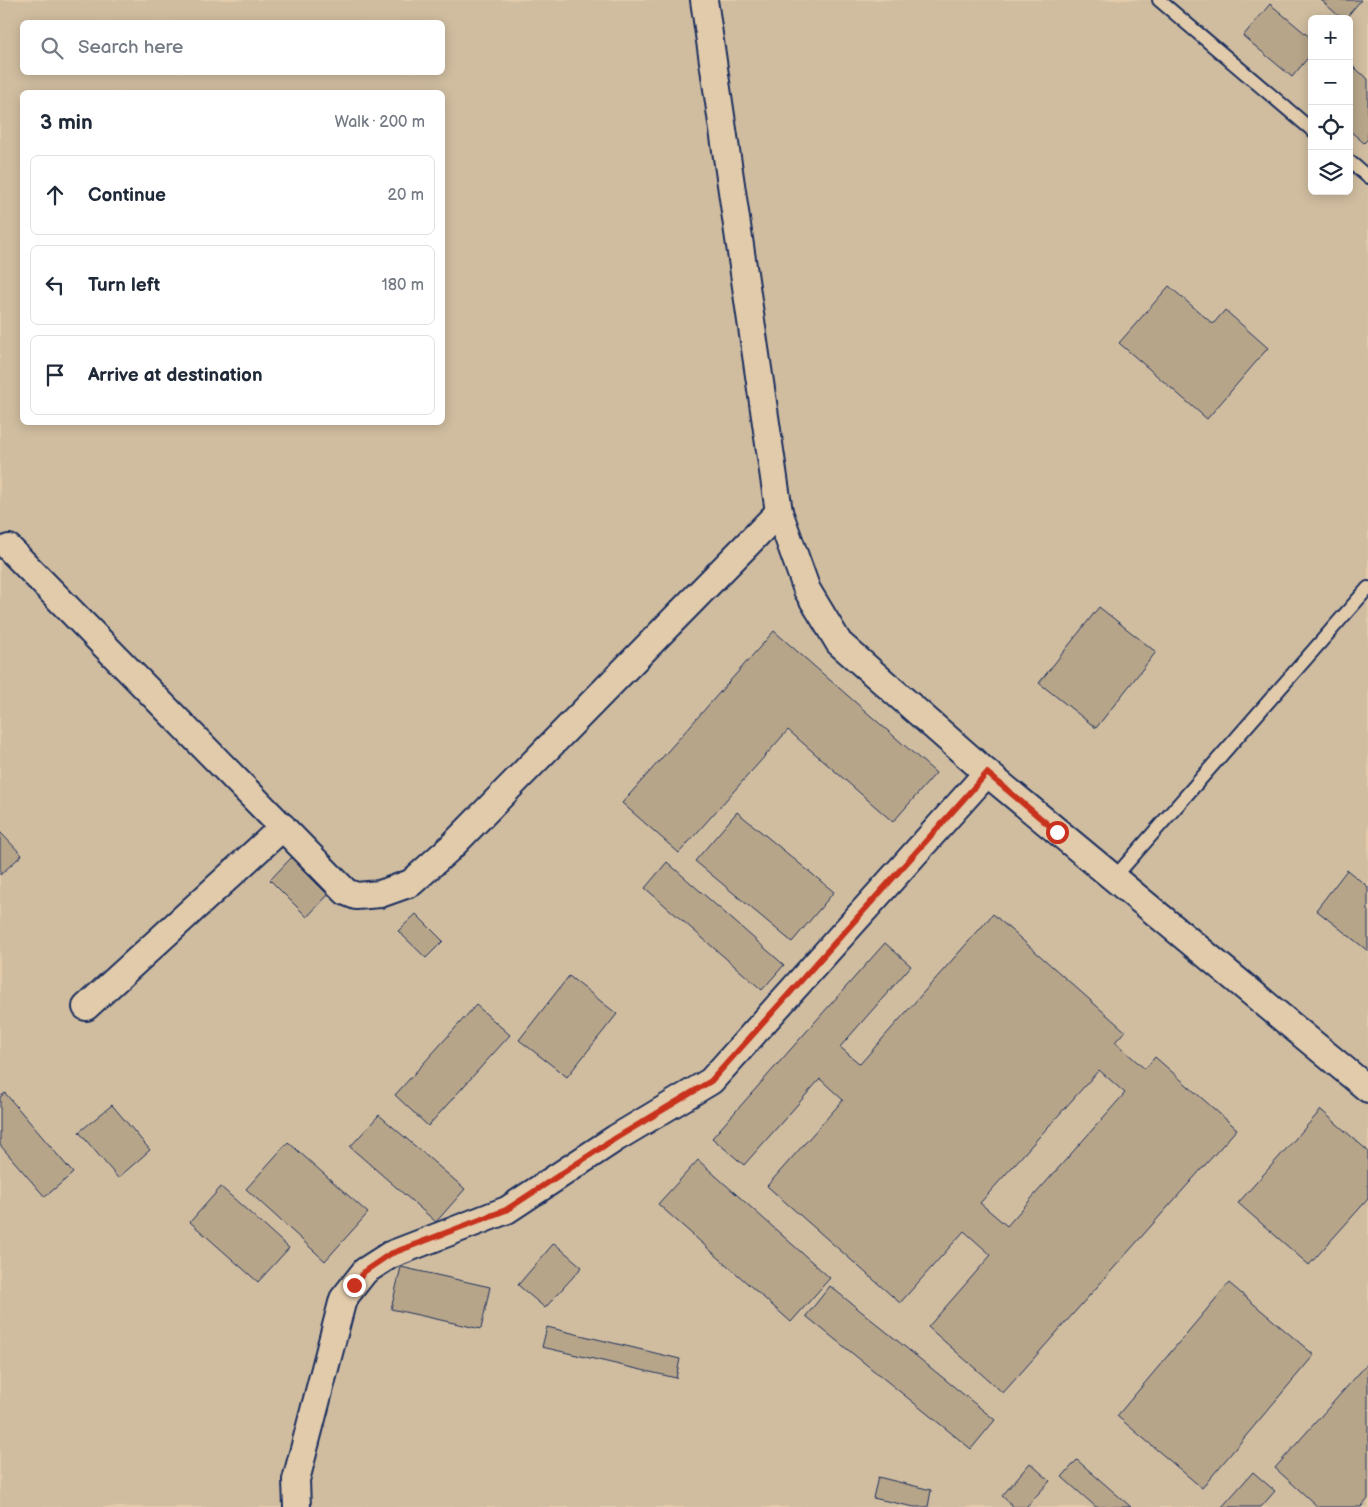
<!DOCTYPE html>
<meta charset="utf-8">
<style>
body{margin:0;font-family:"Balsamiq Sans",sans-serif;background:#f2f2f3;color:#1f2937}
.controls{position:absolute;right:15px;top:15px;display:grid;overflow:hidden;border-radius:8px;box-shadow:0 2px 12px #0003}
.controls button{width:45px;height:45px;display:grid;place-items:center;padding:0;border:0;border-bottom:1px solid #e0e1e3;background:#fff;color:#1f2937;font:25px sans-serif}
.stop{position:absolute;width:15px;height:15px;margin:-11px;border:4px solid #c8321e;border-radius:50%;background:#fff}
.stop.end{background:#c8321e;border-color:#fff;box-shadow:0 1px 5px #0008}
.list{margin:0;padding:0;list-style:none}
h2{display:flex;justify-content:space-between;align-items:center;height:65px;margin:0;padding:0 20px;font-size:21px}
h2 small{font-size:16px;font-weight:400;color:#747a83}
.list li{display:grid;grid-template-columns:32px 1fr auto;gap:15px;align-items:center;box-sizing:border-box;height:80px;margin:0 10px 10px;padding:0 10px;border:1px solid #e0e1e3;border-radius:8px}
.list b{display:block;font-size:19px;white-space:nowrap}
.list em{font-size:16px;font-style:normal;color:#747a83}
.icon{flex:none;width:28px;height:28px;fill:none;stroke:currentColor;stroke-width:2;stroke-linecap:round;stroke-linejoin:round}
.map{position:relative;flex:none;width:1368px;height:1507px;overflow:hidden}
.search{position:absolute;background:#fff;box-shadow:0 2px 12px #0003;left:20px;top:20px;width:425px;height:55px;display:flex;align-items:center;gap:12px;box-sizing:border-box;padding:0 18px;border-radius:8px;color:#747a83;font-size:19px}
.panel{position:absolute;background:#fff;box-shadow:0 2px 12px #0003;left:20px;top:90px;width:425px;height:335px;border-radius:8px}
.map>svg:first-child{display:block}
.built{fill:#d0bda0;fill-rule:evenodd}
.building{fill:#b7a58a;stroke:#1b2f5e;fill-rule:evenodd}
.lines{fill:none;stroke-linecap:round;stroke-linejoin:round}
.lane-casing{stroke:#1b2f5e;stroke-width:16}
.street-casing{stroke:#1b2f5e;stroke-width:30}
.lane{stroke:#e1cbab;stroke-width:12}
.street{stroke:#e1cbab;stroke-width:26}
.route{stroke:#c8321e;stroke-width:6}
</style>
<div class="map">
<svg width="1368" height="1507" viewBox="0 0 1368 1507">
<rect width="100%" height="100%" fill="#e1cbab"/>
<filter id="ink" filterUnits="userSpaceOnUse"><feTurbulence type="fractalNoise" baseFrequency=".02" numOctaves="2"/><feDisplacementMap in="SourceGraphic" scale="10" xChannelSelector="R" yChannelSelector="G"/><feConvolveMatrix kernelMatrix="1 2 1 2 8 2 1 2 1" color-interpolation-filters="sRGB"/></filter>
<g filter="url(#ink)">
<!-- built -->
<path class="built" d="M0,0h1368v1507h-1368zM1312,19h37v172h-37zM22,22h420v50h-420zM22,92h420v330h-420z"/>
<!-- building -->
<g class="building">
<polygon points="1321,0 1361,0 1345,19 1342,19"/>
<polygon points="1270,4 1312,39 1312,53 1292,77 1243,36"/>
<polygon points="1349,63 1368,79 1368,139 1364,143 1349,130"/>
<polygon points="1169,286 1213,324 1225,310 1268,348 1207,419 1119,343"/>
<polygon points="1099,607 1156,652 1096,728 1039,683"/>
<polygon points="774,631 936,773 893,822 788,730 679,853 622,803"/>
<polygon points="737,812 834,892 792,942 695,861"/>
<polygon points="0,832 22,855 0,875"/>
<polygon points="291,858 328,895 307,917 270,880"/>
<polygon points="667,862 784,965 762,990 645,888"/>
<polygon points="1347,870 1368,887 1368,951 1316,910"/>
<polygon points="416,914 443,941 426,958 398,931"/>
<path d="M993,914l132,117 -10,11 30,27 10,-12 82,72 -234,264 -75,-66 63,-72 -27,-24 -64,72 -133,-117 76,-86 -23,-21 -76,86 -32,-27 173,-195 26,23 -71,81 20,17zM1099,1070l26,23 -118,133 -27,-23z"/>
<polygon points="569,976 617,1014 567,1077 519,1040"/>
<polygon points="476,1005 510,1035 428,1126 395,1095"/>
<polygon points="5,1093 73,1173 45,1197 0,1145 0,1097"/>
<polygon points="112,1105 150,1150 118,1178 79,1132"/>
<polygon points="1321,1110 1368,1151 1368,1199 1309,1265 1238,1203"/>
<polygon points="379,1115 465,1189 436,1222 350,1147"/>
<polygon points="288,1142 368,1213 325,1261 246,1189"/>
<polygon points="698,1160 830,1278 791,1322 658,1204"/>
<polygon points="221,1187 289,1248 258,1282 190,1222"/>
<polygon points="554,1243 582,1267 545,1308 518,1285"/>
<polygon points="401,1267 490,1287 481,1329 391,1309"/>
<polygon points="1229,1283 1314,1355 1202,1488 1117,1416"/>
<polygon points="830,1286 995,1420 971,1449 806,1316"/>
<polygon points="547,1327 680,1359 676,1378 542,1347"/>
<polygon points="1368,1363 1368,1499 1361,1507 1318,1507 1275,1468"/>
<polygon points="1077,1460 1131,1507 1096,1507 1062,1477"/>
<polygon points="1030,1463 1050,1481 1026,1507 1014,1507 1002,1496"/>
<polygon points="1253,1472 1275,1491 1261,1507 1222,1507"/>
<polygon points="878,1477 931,1490 928,1507 914,1507 873,1498"/>
</g>
<g class="lines">
<defs>
<g id="lane">
<polyline points="1159,0 1312,130"/>
<polyline points="1349,161 1368,177"/>
<polyline points="1113,879 1368,588"/>
</g>
<g id="street">
<polyline points="704,0 779,512 807,590 839,643 987,773 1368,1089"/>
<polyline points="9,548 346,892 356,896 380,894 411,883 450,848 779,512"/>
<polyline points="86,1007 283,827"/>
<polyline points="297,1507 296,1480 343,1299 365,1271 390,1255 507,1210 616,1138 711,1081 987,773"/>
</g>
</defs>
<!-- lane casing -->
<use href="#lane" class="lane-casing"/>
<!-- street casing -->
<use href="#street" class="street-casing"/>
<!-- lane -->
<use href="#lane" class="lane"/>
<!-- street -->
<use href="#street" class="street"/>
</g>
</g>
<g class="lines" filter="url(#ink)">
<!-- route -->
<polyline class="route" points="354,1285 365,1271 390,1254 506,1210 616,1138 711,1081 987,773 1057,832"/>
</g>
</svg>
<div class="controls">
<button>+</button>
<button>−</button>
<button><svg class="icon" aria-label="locate" viewBox="0 0 24 24"><circle cx="12" cy="12" r="6"/><path d="M12 2v4M12 18v4M2 12h4M18 12h4"/></svg></button>
<button><svg class="icon" aria-label="layers" viewBox="0 0 24 24"><path d="M12 4l9 5-9 5-9-5zM3 14l9 5 9-5"/></svg></button>
</div>
<div class="stop" style="left:1057px;top:832px"></div>
<div class="stop end" style="left:354px;top:1285px"></div>
<div class="search"><svg class="icon" aria-label="search" viewBox="0 0 24 24"><circle cx="10" cy="10" r="6"/><path d="M15 15l6 6"/></svg>Search here</div>
<section class="panel">
<h2>3 min<small>Walk · 200 m</small></h2>
<ul class="list">
<li><svg class="icon" aria-label="ahead" viewBox="0 0 24 24"><path d="M12 20V5M6 11l6-6 6 6"/></svg><div><b>Continue</b></div><em>20 m</em></li>
<li><svg class="icon" aria-label="left" viewBox="0 0 24 24"><path d="M17 20v-9H6M10 6l-5 5 5 5"/></svg><div><b>Turn left</b></div><em>180 m</em></li>
<li><svg class="icon" aria-label="arrive" viewBox="0 0 24 24"><path d="M6 21V4h12l-3 4 3 4H6"/></svg><div><b>Arrive at destination</b></div></li>
</ul>
</section>
</div>
